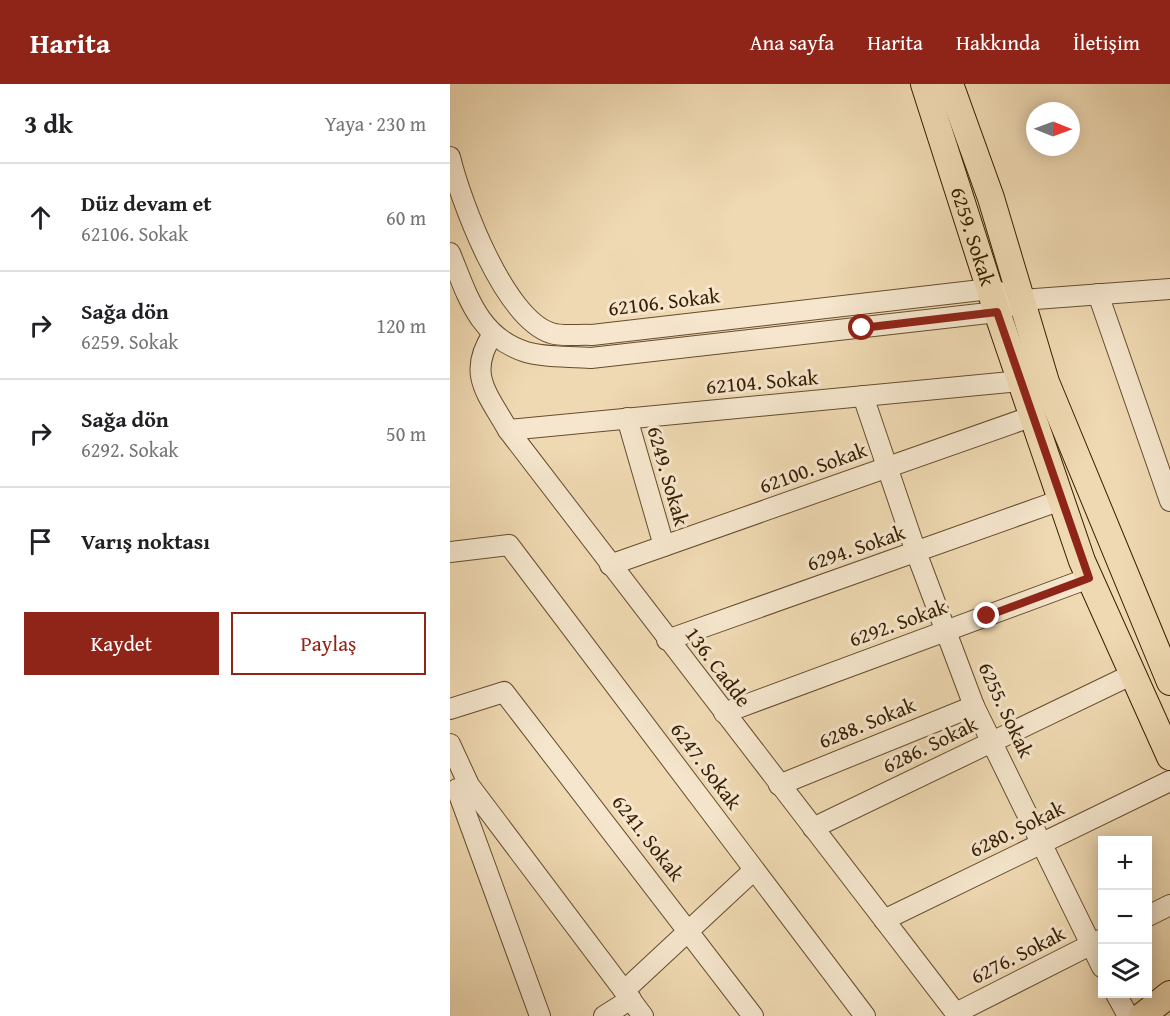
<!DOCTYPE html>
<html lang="tr">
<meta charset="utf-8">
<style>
body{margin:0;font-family:"Gentium Book Plus",serif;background:#f6f6f6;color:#202124}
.controls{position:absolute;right:18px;bottom:18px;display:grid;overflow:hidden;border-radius:0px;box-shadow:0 3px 15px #0003}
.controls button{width:54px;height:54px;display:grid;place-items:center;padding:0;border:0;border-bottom:2px solid #e0e0e0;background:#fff;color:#202124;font:30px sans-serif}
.compass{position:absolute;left:576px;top:18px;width:54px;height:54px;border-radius:50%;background:#fff;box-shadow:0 3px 15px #0003;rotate:91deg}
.stop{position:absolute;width:18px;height:18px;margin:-14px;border:4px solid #8f2418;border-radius:50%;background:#fff}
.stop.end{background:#8f2418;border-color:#fff;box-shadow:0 2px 6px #0008}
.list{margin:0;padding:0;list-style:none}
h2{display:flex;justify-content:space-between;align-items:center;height:78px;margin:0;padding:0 24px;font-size:26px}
h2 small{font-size:20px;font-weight:400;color:#757577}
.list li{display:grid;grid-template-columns:39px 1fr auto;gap:18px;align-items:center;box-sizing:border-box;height:108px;padding:0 24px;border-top:2px solid #e0e0e0}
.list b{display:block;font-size:22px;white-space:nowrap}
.list p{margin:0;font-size:20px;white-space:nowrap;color:#757577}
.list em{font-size:20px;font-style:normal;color:#757577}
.actions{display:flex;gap:12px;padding:18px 24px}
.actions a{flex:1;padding:14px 0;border:2px solid #8f2418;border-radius:0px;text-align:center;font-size:21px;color:#8f2418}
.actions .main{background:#8f2418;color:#fff}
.icon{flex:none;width:33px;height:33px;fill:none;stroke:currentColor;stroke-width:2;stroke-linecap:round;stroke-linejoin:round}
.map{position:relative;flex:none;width:720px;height:932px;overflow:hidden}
header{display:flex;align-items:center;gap:36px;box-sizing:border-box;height:84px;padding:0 30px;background:#8f2418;color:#fff}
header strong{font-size:28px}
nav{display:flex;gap:33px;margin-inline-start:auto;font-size:21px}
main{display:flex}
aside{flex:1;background:#fff}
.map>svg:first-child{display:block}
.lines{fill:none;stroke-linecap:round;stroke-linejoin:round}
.minor-casing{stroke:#654d2d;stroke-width:22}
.major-casing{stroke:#371e01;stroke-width:28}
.minor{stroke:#f5e6cd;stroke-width:20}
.major{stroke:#efd9b2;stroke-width:26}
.route{stroke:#8f2418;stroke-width:8}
.labels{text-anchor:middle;stroke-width:6;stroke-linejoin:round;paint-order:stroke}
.street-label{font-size:21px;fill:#371e01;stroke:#f5e6cd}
</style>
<header>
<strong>Harita</strong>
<nav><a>Ana sayfa</a><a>Harita</a><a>Hakkında</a><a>İletişim</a></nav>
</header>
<main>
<aside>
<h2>3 dk<small>Yaya · 230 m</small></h2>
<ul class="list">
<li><svg class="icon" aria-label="ahead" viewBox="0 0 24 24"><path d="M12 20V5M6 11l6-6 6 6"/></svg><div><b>Düz devam et</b><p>62106. Sokak</p></div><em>60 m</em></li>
<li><svg class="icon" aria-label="right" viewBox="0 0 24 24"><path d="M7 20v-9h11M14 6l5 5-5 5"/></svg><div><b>Sağa dön</b><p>6259. Sokak</p></div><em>120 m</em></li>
<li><svg class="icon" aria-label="right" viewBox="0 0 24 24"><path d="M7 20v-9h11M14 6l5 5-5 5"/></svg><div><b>Sağa dön</b><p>6292. Sokak</p></div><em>50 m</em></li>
<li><svg class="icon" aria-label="arrive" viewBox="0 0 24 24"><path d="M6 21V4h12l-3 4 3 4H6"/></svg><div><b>Varış noktası</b></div></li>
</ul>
<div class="actions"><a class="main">Kaydet</a><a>Paylaş</a></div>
</aside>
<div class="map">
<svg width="720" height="932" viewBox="0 0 720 932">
<rect width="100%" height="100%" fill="#efd9b2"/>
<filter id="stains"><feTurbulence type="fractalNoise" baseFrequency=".00333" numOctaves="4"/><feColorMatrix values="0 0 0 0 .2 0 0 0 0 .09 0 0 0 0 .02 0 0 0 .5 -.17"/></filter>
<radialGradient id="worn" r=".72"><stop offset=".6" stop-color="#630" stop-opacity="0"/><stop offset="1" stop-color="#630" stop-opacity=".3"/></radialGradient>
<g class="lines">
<defs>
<g id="minor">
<path d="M0,73c11,45 54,161 101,176 11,4 29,1 41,2l398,-46 12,4"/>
<path d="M0,169c17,41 28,84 76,99 19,6 45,4 65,6l406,-46 25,-12 148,-11"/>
<polyline points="648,210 720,417"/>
<path d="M43,250c-27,40 -5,60 15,96l450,586"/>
<polyline points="413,312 466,468 524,622 652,883"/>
<polyline points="177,334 214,462"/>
<polyline points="58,346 571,297"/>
<polyline points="0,468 59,461 415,932"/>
<polyline points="160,481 583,332"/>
<polyline points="217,556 611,416"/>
<polyline points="0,625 54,608 303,932"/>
<polyline points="274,629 639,494"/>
<polyline points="0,660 19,701 193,932"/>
<polyline points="329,701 524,622"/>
<polyline points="7,705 90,932"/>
<polyline points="363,744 683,590"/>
<polyline points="698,832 720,821"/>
<polyline points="434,836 720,697"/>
<polyline points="175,906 304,786"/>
<polyline points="666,910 678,932"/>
<polyline points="506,929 650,856"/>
<polyline points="154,932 181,915"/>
</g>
<g id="major">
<path id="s1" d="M474,0l73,228 85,249 88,196"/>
<polyline points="500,0 541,114 596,298 720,598"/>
<polyline points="692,932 720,910"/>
</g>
</defs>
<!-- minor casing -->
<use href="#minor" class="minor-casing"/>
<!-- major casing -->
<use href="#major" class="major-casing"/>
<!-- minor -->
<use href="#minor" class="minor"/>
<!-- major -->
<use href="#major" class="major"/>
</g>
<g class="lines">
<!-- route -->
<polyline class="route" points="412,244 547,228 639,494 537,532"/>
</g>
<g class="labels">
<!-- street labels -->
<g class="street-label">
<text dy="7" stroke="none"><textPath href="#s1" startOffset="160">6259. Sokak</textPath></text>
<text transform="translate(214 218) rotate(-7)" y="7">62106. Sokak</text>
<text transform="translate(312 298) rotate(-5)" y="7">62104. Sokak</text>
<text transform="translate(363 384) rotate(-20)" y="7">62100. Sokak</text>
<text transform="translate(218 392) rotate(74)" y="7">6249. Sokak</text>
<text transform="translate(406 464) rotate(-19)" y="7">6294. Sokak</text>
<text transform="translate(448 539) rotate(-20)" y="7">6292. Sokak</text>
<text transform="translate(268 583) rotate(53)" y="7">136. Cadde</text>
<text transform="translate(556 626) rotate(65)" y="7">6255. Sokak</text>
<text transform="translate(417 639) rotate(-22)" y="7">6288. Sokak</text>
<text transform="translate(480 661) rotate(-26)" y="7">6286. Sokak</text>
<text transform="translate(256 682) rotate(53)" y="7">6247. Sokak</text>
<text transform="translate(567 745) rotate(-26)" y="7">6280. Sokak</text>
<text transform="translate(198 754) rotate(52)" y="7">6241. Sokak</text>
<text transform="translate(568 871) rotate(-27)" y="7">6276. Sokak</text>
</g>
</g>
<rect width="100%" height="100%" filter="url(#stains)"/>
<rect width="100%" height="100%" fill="url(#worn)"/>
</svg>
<div class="controls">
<button>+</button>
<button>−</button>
<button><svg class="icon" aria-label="layers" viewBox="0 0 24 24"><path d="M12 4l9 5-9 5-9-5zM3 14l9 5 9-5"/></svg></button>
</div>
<svg class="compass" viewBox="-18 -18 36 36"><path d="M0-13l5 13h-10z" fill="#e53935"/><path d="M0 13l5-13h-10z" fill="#757577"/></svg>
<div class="stop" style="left:412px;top:244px"></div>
<div class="stop end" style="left:537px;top:532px"></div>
</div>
</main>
